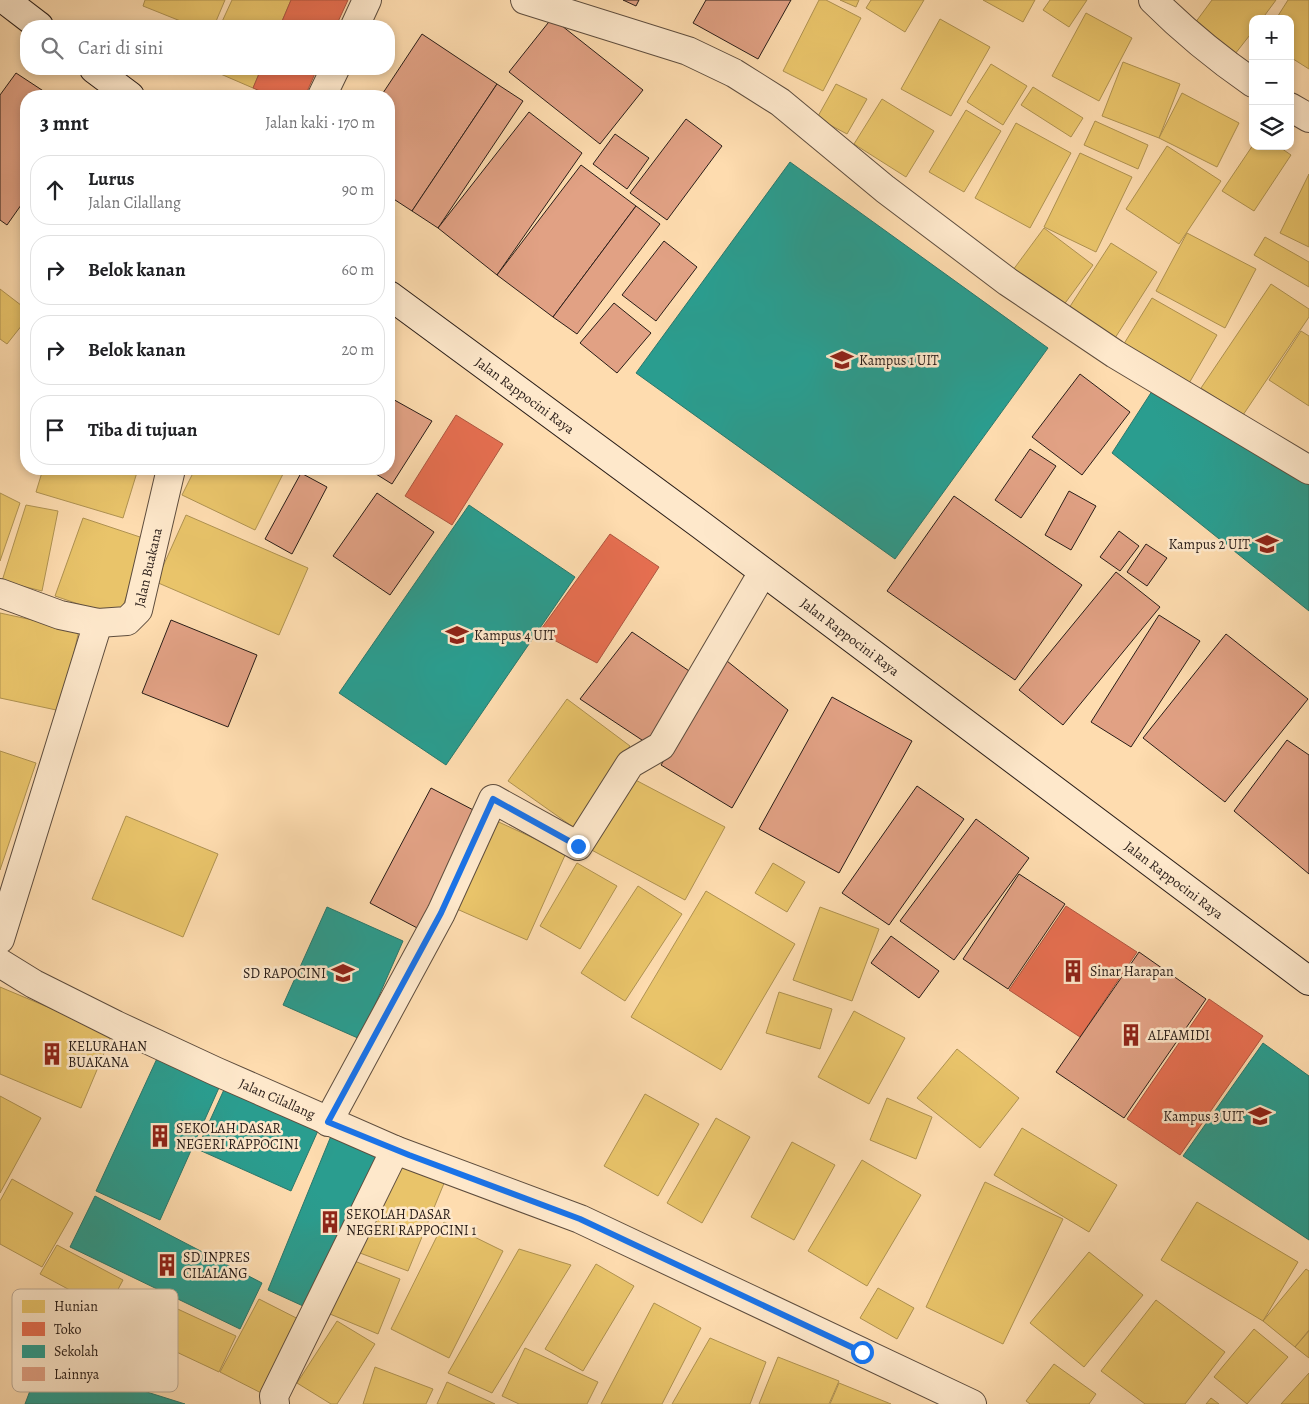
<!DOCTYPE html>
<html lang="id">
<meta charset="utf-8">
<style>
body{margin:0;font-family:Alegreya,serif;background:#f6f6f6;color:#202124}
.controls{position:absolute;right:15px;top:15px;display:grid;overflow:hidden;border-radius:10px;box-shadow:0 2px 8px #0003}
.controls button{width:45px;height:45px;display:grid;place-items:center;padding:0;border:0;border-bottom:1px solid #e0e0e0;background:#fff;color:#202124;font:25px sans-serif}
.stop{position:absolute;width:15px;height:15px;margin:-11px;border:4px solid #1a73e8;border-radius:50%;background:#fff}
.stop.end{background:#1a73e8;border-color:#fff;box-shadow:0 1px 5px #0008}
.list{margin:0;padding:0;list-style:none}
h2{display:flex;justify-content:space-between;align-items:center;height:65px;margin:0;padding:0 20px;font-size:21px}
h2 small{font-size:16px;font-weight:400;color:#757577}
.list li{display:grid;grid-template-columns:32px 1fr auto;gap:15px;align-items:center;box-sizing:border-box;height:70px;margin:0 10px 10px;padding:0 10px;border:1px solid #e0e0e0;border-radius:20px}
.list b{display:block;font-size:19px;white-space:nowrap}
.list p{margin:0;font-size:16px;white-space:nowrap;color:#757577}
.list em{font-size:16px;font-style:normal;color:#757577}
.icon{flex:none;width:28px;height:28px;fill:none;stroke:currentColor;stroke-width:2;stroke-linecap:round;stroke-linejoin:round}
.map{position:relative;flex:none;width:1309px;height:1404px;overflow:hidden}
.search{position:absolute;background:#fff;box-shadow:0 2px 8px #0003;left:20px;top:20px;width:375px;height:55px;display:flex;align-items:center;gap:12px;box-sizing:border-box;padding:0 18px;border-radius:20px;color:#757577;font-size:19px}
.panel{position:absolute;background:#fff;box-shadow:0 2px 8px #0003;left:20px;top:90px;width:375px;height:385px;border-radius:20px}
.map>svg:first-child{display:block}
.homes{fill:#e9c46a;stroke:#af9251}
.shops{fill:#e76f51;stroke:#ae5640}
.schools{fill:#2a9d8f;stroke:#2a776b}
.building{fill:#e1a184;stroke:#291d18}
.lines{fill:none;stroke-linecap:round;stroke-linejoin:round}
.minor-casing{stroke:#5e4d3e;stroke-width:30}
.tertiary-casing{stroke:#5e4d3e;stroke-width:30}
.secondary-casing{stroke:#291d18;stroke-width:30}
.minor{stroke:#fee8cb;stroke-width:28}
.tertiary{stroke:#fee8cb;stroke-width:28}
.secondary{stroke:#fee8cb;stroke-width:28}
.route{stroke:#1a73e8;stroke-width:6}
.labels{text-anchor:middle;stroke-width:5;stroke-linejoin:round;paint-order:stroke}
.poi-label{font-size:14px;fill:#291d18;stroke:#fee8cb;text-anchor:start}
.street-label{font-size:14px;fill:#291d18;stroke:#fee8cb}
.key{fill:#fee8cb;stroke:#beab95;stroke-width:1}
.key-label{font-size:14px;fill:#291d18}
</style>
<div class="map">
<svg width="1309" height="1404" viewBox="0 0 1309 1404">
<rect width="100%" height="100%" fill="#fedcaf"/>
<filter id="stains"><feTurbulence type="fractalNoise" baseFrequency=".004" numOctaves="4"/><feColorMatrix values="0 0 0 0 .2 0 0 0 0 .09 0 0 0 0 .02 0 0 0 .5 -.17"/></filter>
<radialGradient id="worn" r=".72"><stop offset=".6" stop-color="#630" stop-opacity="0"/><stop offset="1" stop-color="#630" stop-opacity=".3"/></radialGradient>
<!-- homes -->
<g class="homes">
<polygon points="145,0 225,0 214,26 193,26 143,6"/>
<polygon points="232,0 291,0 280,26 220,26"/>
<polygon points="819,0 826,0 861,18 823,91 783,71"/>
<polygon points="840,0 859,0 856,7"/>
<polygon points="871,0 924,0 905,32 866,8"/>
<polygon points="983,0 1035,0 1023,22"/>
<polygon points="1050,0 1087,0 1069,27 1043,10"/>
<polygon points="1212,0 1276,0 1262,19 1253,19 1253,31 1235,54 1195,23"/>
<polygon points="1288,0 1309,0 1309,69 1290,57 1290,19 1276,19"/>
<polygon points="1086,13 1132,38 1099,101 1052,76"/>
<polygon points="940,19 990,47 951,116 901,89"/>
<polygon points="1123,62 1180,84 1159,138 1102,116"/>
<polygon points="991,64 1027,86 1003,125 967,102"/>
<polygon points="209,69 261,69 253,88"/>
<polygon points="836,84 867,99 847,134 817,118"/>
<polygon points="1033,87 1083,118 1071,137 1021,105"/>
<polygon points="1182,93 1239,123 1217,167 1159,138"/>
<polygon points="882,99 934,131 906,177 854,144"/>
<polygon points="966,110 1001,131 964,192 929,172"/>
<polygon points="1095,121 1148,145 1138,169 1084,145"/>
<polygon points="1016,123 1071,153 1030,228 975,198"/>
<polygon points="1253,145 1253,146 1278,146 1291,155 1254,211 1222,191"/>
<polygon points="1167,146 1221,181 1179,244 1126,209"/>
<polygon points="1080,153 1132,177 1096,252 1044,227"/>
<polygon points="1309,174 1309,247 1280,233"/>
<polygon points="1044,228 1093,265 1063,306 1013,270"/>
<polygon points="1187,233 1256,269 1225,328 1156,291"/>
<polygon points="1265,237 1309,262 1309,287 1254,255"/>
<polygon points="1111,243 1157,272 1115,338 1069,308"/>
<polygon points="1271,284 1309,309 1309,317 1243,415 1201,388"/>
<polygon points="0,289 26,309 26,320 7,344 0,339"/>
<polygon points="1152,298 1217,335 1188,385 1122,347"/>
<polygon points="1301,331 1309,336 1309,406 1269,380"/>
<polygon points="43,469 138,469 123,518 36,492"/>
<polygon points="195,469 276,469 284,472 255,530 182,495"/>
<polygon points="0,493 20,503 0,561"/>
<polygon points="26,505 58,511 42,591 2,581"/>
<polygon points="186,515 308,568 279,635 156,582"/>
<polygon points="83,518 146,539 119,618 55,596"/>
<polygon points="0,613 79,630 61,711 0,698"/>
<polygon points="567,699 630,746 573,827 508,781"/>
<polygon points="0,751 36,763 0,870"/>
<polygon points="626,775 725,827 685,900 586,847"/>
<polygon points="126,816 218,854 183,937 92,899"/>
<polygon points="490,818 566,853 527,940 450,906"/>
<polygon points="577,863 617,886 580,949 540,926"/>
<polygon points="773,863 805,882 787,912 755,893"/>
<polygon points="638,886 682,914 625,1001 581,973"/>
<polygon points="706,891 795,944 721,1070 631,1017"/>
<polygon points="820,907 879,929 852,1001 793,980"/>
<polygon points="0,987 112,1034 81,1108 0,1074"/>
<polygon points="779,992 832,1009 820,1049 766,1033"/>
<polygon points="854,1011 905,1038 869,1104 818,1077"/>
<polygon points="957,1049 1019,1098 980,1148 917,1098"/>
<polygon points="645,1094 699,1124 658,1196 604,1166"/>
<polygon points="0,1096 41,1118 0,1193"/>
<polygon points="887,1098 932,1117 916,1159 870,1140"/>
<polygon points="716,1118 750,1137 702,1223 667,1203"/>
<polygon points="1022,1128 1117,1185 1089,1232 994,1175"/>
<polygon points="792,1142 835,1165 794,1240 751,1217"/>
<polygon points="399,1157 447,1176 408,1271 360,1253"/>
<polygon points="862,1160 921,1195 867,1286 808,1251"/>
<polygon points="12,1179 73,1213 42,1267 0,1244 0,1201"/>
<polygon points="985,1182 1063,1219 1003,1344 926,1307"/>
<polygon points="1197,1202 1298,1262 1263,1321 1161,1260"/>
<polygon points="444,1222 503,1251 449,1358 391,1329"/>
<polygon points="57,1245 123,1280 107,1310 40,1274"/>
<polygon points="519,1249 571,1265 492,1393 448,1373"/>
<polygon points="1089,1252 1143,1295 1084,1367 1030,1323"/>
<polygon points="352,1260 400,1279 378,1334 330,1314"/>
<polygon points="596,1264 634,1286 583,1371 545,1349"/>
<polygon points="1306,1269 1309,1271 1309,1330 1295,1347 1263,1321"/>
<polygon points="878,1288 914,1308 897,1339 860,1318"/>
<polygon points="259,1299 314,1327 275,1400 220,1372"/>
<polygon points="1156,1300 1225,1352 1185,1404 1145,1404 1101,1371"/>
<polygon points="654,1303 701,1328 662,1404 601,1404"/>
<polygon points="169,1305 236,1336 219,1372 153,1341"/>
<polygon points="337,1321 375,1344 337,1404 331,1404 297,1383"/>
<polygon points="1254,1329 1288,1357 1247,1404 1214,1377"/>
<polygon points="1309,1331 1309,1358 1295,1347"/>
<polygon points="710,1338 766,1362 750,1404 672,1404"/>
<polygon points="525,1348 598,1382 587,1404 519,1404 502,1396"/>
<polygon points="778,1357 839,1381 829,1404 759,1404"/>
<polygon points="1054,1364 1096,1394 1089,1404 1030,1404 1026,1401"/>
<polygon points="375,1367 433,1389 426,1404 363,1404"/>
<polygon points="1309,1373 1309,1404 1281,1404"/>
<polygon points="447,1382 495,1404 437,1404"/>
<polygon points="839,1383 891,1404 830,1404"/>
<polygon points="1211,1398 1219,1404 1206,1404"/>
</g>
<!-- shops -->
<g class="shops">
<polygon points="291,0 348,0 336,26 280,26"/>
<polygon points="261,69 317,69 305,96 272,96 253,88"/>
<polygon points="456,415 503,444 452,525 405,496"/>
<polygon points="610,534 659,567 597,663 539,632"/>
<polygon points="1066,906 1137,952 1080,1037 1009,990"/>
<polygon points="1209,999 1263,1036 1180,1155 1127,1119"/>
</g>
<!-- schools -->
<g class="schools">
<polygon points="790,162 1048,348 895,559 636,373"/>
<polygon points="1156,385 1309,477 1309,611 1112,453"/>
<polygon points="469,505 575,577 446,765 339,693"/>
<polygon points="327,907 403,941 360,1039 283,1005"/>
<polygon points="1263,1043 1309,1076 1309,1240 1183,1156"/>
<polygon points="160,1052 222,1081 160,1220 96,1191"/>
<polygon points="227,1083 321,1124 291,1191 197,1149"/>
<polygon points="333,1131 392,1155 325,1316 268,1290"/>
<polygon points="95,1196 262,1283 240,1329 70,1247"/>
<polygon points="42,1359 185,1404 25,1404"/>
</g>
<!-- building -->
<g class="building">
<polygon points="623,0 639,0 636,6"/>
<polygon points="706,0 791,0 758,59 693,23"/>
<polygon points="552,18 643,90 600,144 509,72"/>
<polygon points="422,34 497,84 412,211 389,196 389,96 381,96"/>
<polygon points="16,73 51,96 26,96 26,198 7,225 0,220 0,95"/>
<polygon points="497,84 523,101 438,228 412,211"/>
<polygon points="529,112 582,153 497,275 438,228"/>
<polygon points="686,119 722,146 667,220 630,193"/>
<polygon points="615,134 649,158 627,189 593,164"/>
<polygon points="581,165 636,206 553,317 497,275"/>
<polygon points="636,206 660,224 577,334 553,317"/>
<polygon points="664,241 697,267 656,321 622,295"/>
<polygon points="614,303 651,333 617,373 580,343"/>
<polygon points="1080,374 1130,412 1082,475 1032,437"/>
<polygon points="389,397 432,421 392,484 368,469 389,469"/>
<polygon points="1030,449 1056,466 1021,518 995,500"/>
<polygon points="301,473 327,487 292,554 265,539"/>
<polygon points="1069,491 1096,506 1071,550 1045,535"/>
<polygon points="377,493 434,532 390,595 333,556"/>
<polygon points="954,496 1082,585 1015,680 887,591"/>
<polygon points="1119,531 1139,546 1120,571 1100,557"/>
<polygon points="1146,544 1167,558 1147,586 1127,572"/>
<polygon points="1116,572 1160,607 1063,725 1019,690"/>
<polygon points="1159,615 1200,641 1131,747 1091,722"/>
<polygon points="171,620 257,655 228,727 142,693"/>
<polygon points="632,632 698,677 651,746 580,699"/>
<polygon points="1226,634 1308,699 1225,802 1143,738"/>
<polygon points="727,661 788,710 732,808 661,765"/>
<polygon points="832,697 912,741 839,873 759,829"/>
<polygon points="1287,740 1309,755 1309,874 1234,811"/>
<polygon points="917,786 964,819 889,925 842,893"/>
<polygon points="431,788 481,814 421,930 370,903"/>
<polygon points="976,819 1029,858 954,960 900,921"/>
<polygon points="1019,874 1065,904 1008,989 963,959"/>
<polygon points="891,936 939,971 919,998 871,963"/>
<polygon points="1139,952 1206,999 1124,1118 1056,1072"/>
</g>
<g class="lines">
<defs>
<g id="minor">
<polyline points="525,0 688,51 734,73 780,102 885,189 1008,282 1115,354 1309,470"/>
<path d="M1153,0c31,31 64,58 100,83"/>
<polyline points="355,26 367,0"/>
<polyline points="322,96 335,69"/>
<polyline points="1290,107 1309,118"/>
<path id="s1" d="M0,593l60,22 38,8 29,-2 11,-11 33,-141"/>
<polyline points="0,939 98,623"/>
<polyline points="328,1122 441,913 493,799 578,846 630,764 661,746 763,572"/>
<polyline points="275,1404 274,1396 395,1150"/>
</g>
<g id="tertiary">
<path id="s2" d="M0,963l34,21 82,41 99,46 180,79 185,69 392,185"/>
</g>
<g id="secondary">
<polyline points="5,0 39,26"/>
<polyline points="94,69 130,96"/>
<path id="s3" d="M389,295l312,230 608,456"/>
</g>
</defs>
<!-- minor casing -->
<use href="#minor" class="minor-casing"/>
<!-- tertiary casing -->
<use href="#tertiary" class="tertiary-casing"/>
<!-- secondary casing -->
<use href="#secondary" class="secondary-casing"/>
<!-- minor -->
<use href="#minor" class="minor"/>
<!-- tertiary -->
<use href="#tertiary" class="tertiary"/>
<!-- secondary -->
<use href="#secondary" class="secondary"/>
</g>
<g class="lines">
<!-- route -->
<polyline class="route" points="578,846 493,799 441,913 328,1122 409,1155 580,1219 862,1352"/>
</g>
<!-- icons -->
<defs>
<symbol id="university-bare" viewBox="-9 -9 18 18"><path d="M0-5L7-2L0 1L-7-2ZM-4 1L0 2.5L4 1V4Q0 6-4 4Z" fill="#8f2418" stroke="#fee8cb" stroke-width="2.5" paint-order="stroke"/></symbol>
<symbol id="building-bare" viewBox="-9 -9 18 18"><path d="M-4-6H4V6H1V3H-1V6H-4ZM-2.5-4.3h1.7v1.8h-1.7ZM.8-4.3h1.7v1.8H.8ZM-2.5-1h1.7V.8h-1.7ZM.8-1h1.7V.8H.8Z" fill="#8f2418" stroke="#fee8cb" stroke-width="2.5" paint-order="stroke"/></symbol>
<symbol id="school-bare" viewBox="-9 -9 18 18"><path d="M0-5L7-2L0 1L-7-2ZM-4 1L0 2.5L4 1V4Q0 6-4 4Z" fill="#8f2418" stroke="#fee8cb" stroke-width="2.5" paint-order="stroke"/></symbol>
</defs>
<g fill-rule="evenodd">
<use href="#university-bare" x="826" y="344" width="32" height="32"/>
<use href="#university-bare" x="1251" y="528" width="32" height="32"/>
<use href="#university-bare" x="441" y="619" width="32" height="32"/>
<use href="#building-bare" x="1057" y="955" width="32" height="32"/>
<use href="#school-bare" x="327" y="957" width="32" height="32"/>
<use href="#building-bare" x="1115" y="1019" width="32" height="32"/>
<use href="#building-bare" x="36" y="1038" width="32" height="32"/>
<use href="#university-bare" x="1244" y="1100" width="32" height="32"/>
<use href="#building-bare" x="144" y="1120" width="32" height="32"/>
<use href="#building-bare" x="314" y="1206" width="32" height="32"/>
<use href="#building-bare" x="151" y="1249" width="32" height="32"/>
</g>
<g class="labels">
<!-- poi labels -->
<g class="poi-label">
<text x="859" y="365">Kampus 1 UIT</text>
<text x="1250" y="549" text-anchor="end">Kampus 2 UIT</text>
<text x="474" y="640">Kampus 4 UIT</text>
<text x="1090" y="976">Sinar Harapan</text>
<text x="326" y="978" text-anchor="end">SD RAPOCINI</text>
<text x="1148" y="1040">ALFAMIDI</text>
<text x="68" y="1051">KELURAHAN<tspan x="68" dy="16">BUAKANA</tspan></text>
<text x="1244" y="1121" text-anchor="end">Kampus 3 UIT</text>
<text x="176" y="1133">SEKOLAH DASAR<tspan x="176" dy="16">NEGERI RAPPOCINI</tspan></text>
<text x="346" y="1219">SEKOLAH DASAR<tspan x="346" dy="16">NEGERI RAPPOCINI 1</tspan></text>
<text x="183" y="1262">SD INPRES<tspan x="183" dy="16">CILALANG</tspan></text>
</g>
<!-- street labels -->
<g class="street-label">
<text dy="5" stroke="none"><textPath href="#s3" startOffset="169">Jalan Rappocini Raya</textPath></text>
<text dy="5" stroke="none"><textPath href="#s1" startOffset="191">Jalan Buakana</textPath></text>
<text dy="5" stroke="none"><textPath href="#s3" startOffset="574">Jalan Rappocini Raya</textPath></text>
<text dy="5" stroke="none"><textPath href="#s3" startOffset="979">Jalan Rappocini Raya</textPath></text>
<text dy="5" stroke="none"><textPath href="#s2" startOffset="309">Jalan Cilallang</textPath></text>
</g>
</g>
<!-- legend -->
<rect x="12" y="1289" width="166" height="103" rx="8" class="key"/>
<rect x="22" y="1300" width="23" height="13" fill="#e9c46a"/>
<rect x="22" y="1322" width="23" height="14" fill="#e76f51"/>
<rect x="22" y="1345" width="23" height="13" fill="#2a9d8f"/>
<rect x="22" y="1367" width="23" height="14" fill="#e1a184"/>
<g class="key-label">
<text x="54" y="1311">Hunian</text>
<text x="54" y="1334">Toko</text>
<text x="54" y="1356">Sekolah</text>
<text x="54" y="1379">Lainnya</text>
</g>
<rect width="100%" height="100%" filter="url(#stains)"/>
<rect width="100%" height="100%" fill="url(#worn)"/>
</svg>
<div class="controls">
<button>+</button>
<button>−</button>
<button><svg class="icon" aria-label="layers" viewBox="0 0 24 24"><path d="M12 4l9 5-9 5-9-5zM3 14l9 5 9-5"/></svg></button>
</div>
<div class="stop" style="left:862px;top:1352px"></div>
<div class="stop end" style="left:578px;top:846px"></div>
<div class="search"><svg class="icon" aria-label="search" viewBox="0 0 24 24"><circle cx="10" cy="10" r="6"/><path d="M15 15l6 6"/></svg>Cari di sini</div>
<section class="panel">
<h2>3 mnt<small>Jalan kaki · 170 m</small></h2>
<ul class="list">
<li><svg class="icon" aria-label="ahead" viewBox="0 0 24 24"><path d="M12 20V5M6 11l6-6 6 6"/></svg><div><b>Lurus</b><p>Jalan Cilallang</p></div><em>90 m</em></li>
<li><svg class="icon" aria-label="right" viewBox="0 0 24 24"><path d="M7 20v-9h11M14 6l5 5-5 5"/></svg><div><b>Belok kanan</b></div><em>60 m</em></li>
<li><svg class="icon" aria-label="right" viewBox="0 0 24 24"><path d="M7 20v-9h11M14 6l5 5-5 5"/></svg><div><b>Belok kanan</b></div><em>20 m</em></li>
<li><svg class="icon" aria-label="arrive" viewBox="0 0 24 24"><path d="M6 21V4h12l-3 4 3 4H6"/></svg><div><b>Tiba di tujuan</b></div></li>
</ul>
</section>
</div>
